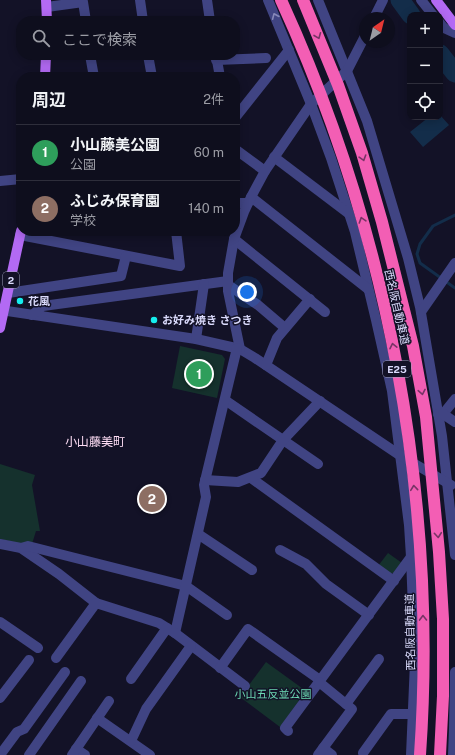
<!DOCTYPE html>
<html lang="ja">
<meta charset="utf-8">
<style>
body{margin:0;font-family:"Public Sans","Noto Sans JP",sans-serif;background:#1c1c2a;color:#f1f3f6}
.controls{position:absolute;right:12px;top:12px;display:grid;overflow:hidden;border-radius:8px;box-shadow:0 2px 10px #0003}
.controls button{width:36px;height:36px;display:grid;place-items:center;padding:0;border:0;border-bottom:1px solid #2e2e3b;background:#0e0e1d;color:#f1f3f6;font:20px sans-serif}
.compass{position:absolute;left:359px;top:12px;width:36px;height:36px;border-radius:50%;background:#0e0e1d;box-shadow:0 2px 10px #0003;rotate:35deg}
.you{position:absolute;left:247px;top:292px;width:14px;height:14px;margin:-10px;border:3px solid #fff;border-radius:50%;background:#1a73e8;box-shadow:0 0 0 6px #1a73e833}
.badge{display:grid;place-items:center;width:26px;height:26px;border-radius:50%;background:#7c3aed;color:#fff;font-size:13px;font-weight:700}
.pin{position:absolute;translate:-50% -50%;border:2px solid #fff;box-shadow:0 1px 4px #0006}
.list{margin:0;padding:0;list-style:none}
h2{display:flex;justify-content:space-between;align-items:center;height:52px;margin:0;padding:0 16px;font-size:17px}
h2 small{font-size:13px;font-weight:400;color:#9b9ca4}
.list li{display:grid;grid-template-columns:26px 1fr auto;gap:12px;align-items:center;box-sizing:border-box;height:56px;padding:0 16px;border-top:1px solid #2e2e3b}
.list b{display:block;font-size:15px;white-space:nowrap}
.list p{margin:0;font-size:13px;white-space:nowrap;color:#9b9ca4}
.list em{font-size:13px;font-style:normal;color:#9b9ca4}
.icon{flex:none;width:22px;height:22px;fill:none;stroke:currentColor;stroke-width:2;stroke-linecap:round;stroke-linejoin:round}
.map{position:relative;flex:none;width:455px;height:755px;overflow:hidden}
.search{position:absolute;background:#0e0e1d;box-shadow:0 2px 10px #0003;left:16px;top:16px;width:224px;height:44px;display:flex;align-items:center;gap:10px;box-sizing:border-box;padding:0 14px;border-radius:16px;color:#9b9ca4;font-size:15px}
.panel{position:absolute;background:#0e0e1d;box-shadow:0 2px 10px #0003;left:16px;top:72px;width:224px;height:164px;border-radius:16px}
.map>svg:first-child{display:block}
.green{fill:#15312d}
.water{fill:#132d4a}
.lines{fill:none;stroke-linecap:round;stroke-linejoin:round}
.stream{stroke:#132d4a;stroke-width:3}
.river{stroke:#132d4a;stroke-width:19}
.minor{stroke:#404483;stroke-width:10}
.major{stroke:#b36af4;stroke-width:10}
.highway-bridge{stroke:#f35eb4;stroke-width:12}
.oneway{stroke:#8688b9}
.oneway2{stroke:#783466}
.poi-dot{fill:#15edee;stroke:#131227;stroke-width:1.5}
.labels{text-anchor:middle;stroke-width:3;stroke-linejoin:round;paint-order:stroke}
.shield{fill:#131227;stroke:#9f9fbc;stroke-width:1}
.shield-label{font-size:10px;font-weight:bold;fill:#dbdbfc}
.poi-label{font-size:11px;font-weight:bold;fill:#dbdbfc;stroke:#131227;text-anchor:start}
.street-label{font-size:11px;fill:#dbdbfc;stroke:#131227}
.park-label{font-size:11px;fill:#6bd8b3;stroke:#131227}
.neighbourhood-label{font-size:12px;fill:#fddcf4;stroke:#131227}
</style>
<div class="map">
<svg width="455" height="755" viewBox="0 0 455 755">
<rect width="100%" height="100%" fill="#131227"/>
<!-- green -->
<g class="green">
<polygon points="180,346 222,355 225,359 217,398 172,388"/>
<polygon points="0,464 35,475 32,485 40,531 36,531 32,544 22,544 0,539"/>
<polygon points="388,553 402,563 394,573 388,573 378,566"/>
<polygon points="266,662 306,691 280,727 240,697"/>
</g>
<!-- water -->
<polygon class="water" points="440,115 449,125 423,147 410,132 429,117 440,117"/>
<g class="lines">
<!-- stream -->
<polyline class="stream" points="455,215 433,226 420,244 417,254 420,263 455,288"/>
<!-- river -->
<g class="river">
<polyline points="400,0 411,15"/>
<polyline points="440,54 455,73"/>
</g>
<!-- minor -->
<g class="minor">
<polyline points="140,0 143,21"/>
<polyline points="207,0 210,21"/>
<polyline points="268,0 311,104 331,158 355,232 376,320 392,391 409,525 411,557 415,662 411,755"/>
<polyline points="318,0 367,121 408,258 420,307 442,436 455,555"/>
<polyline points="421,0 433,15"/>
<polyline points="47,7 83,2 86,21"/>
<polyline points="374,18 383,0"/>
<polyline points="440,23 444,28 455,33"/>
<polyline points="90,55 94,77"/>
<polyline points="148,55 152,77"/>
<polyline points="216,55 220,77"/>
<polyline points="216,60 266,58"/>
<polyline points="235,118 289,50"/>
<polyline points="235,149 265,171"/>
<polyline points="274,157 348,213"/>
<polyline points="0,181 21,179"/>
<polyline points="251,197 368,289"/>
<polyline points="235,203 248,203"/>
<polyline points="20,235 180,266 176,231"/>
<polyline points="234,239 325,312"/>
<polyline points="228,285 258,305 285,328"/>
<polyline points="8,293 121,276 126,256"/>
<polyline points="0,310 196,339 240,349 255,358 401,456 451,485"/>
<polyline points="421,312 455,263"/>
<polyline points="32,315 43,306 228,281"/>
<polyline points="196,339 204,284"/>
<polyline points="240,349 228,291 228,273 234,239 244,212 251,197 265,171 311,104 347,71 365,36"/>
<polyline points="266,365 277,338 310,299"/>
<polyline points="225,400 318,464"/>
<polyline points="438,414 443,414 455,399"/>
<polyline points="443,414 455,422"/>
<polyline points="251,478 394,581"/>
<polyline points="205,480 238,482 261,473 283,440 320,401"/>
<polyline points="198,534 252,570"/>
<polyline points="0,544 21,548 59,574 96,603"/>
<polyline points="21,548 28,546 186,586 227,615"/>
<polyline points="280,550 306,564 326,584 369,615"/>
<polyline points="0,622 38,648"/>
<polyline points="175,633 206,497 204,485 237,348"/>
<polyline points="56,658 96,603 159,623 175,633 245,686"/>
<polyline points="220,668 248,629 320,680"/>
<polyline points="131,679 167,628"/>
<polyline points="0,698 29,660"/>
<polyline points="346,704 379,659"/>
<polyline points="97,718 150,755"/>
<polyline points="288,731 285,728 411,557"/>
<polyline points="131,741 146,709 191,646"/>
<polyline points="323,748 332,755"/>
<polyline points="76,749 85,755"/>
<polyline points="363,753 391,714 414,714"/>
<polyline points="0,755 17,732 24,729 65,672"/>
<polyline points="29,755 81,681"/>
<polyline points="72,755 109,701"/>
<polyline points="318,755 352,709 319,682"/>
<polyline points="453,755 454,729 455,672"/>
</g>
<!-- major -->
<g class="major">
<polyline points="46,0 47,21"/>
<polyline points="436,0 455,25"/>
<polyline points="45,77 46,55"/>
<polyline points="0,328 21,231"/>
</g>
<!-- highway-bridge -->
<g class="highway-bridge">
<path d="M281,0c107,233 157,499 139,755"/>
<polyline points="303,0 338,85 362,153 382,222 413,346 426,417 439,552 443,619 443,696 440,755"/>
</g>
</g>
<!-- one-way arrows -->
<defs><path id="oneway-chevron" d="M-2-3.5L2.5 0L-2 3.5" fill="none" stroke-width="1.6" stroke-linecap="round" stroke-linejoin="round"/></defs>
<use class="oneway" href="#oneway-chevron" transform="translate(275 16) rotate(-113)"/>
<g class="oneway2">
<use href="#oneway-chevron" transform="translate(318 36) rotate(68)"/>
<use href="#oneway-chevron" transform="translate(363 158) rotate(73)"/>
<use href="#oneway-chevron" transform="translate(362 220) rotate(-108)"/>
<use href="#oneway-chevron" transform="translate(393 346) rotate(-102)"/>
<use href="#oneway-chevron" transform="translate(422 392) rotate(79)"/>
<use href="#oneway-chevron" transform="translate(414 488) rotate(-96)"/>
<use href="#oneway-chevron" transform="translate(438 535) rotate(85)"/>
<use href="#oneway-chevron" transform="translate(423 618) rotate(-91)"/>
</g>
<!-- markers -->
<g class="poi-dot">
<circle cx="20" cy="301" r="4"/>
<circle cx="154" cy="320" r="4"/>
</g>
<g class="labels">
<!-- shield labels -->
<g class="shield">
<rect x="3" y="272" width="16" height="16" rx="3"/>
<rect x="383" y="361" width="28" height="16" rx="3"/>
</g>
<g class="shield-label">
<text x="11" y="284">2</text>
<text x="397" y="373">E25</text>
</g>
<!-- poi labels -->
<g class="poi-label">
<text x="28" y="305">花風</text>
<text x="162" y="324">お好み焼き さつき</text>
</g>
<!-- street labels -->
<g class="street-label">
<text transform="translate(397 307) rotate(77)" y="4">西名阪自動車道</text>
<text transform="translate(410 632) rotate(-91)" y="4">西名阪自動車道</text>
</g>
<!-- park labels -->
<g class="park-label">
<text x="273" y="698">小山五反並公園</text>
</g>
<!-- neighbourhood labels -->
<g class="neighbourhood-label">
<text x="95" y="446">小山藤美町</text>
</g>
</g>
</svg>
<div class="controls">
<button>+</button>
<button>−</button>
<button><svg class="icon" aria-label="locate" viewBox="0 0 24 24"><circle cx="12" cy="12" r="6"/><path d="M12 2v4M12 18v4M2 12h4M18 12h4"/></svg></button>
</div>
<svg class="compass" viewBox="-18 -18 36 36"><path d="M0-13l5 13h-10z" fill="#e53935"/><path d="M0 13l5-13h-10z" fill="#9b9ca4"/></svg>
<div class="you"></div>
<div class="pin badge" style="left:199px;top:374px;background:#2e9e5b">1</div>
<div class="pin badge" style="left:152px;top:499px;background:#8d6e63">2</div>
<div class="search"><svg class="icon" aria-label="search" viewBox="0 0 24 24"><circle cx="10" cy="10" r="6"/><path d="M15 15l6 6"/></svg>ここで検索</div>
<section class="panel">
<h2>周辺<small>2件</small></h2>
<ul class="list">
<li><span class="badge" style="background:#2e9e5b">1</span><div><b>小山藤美公園</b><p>公園</p></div><em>60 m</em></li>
<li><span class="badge" style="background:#8d6e63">2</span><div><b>ふじみ保育園</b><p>学校</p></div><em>140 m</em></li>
</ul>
</section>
</div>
